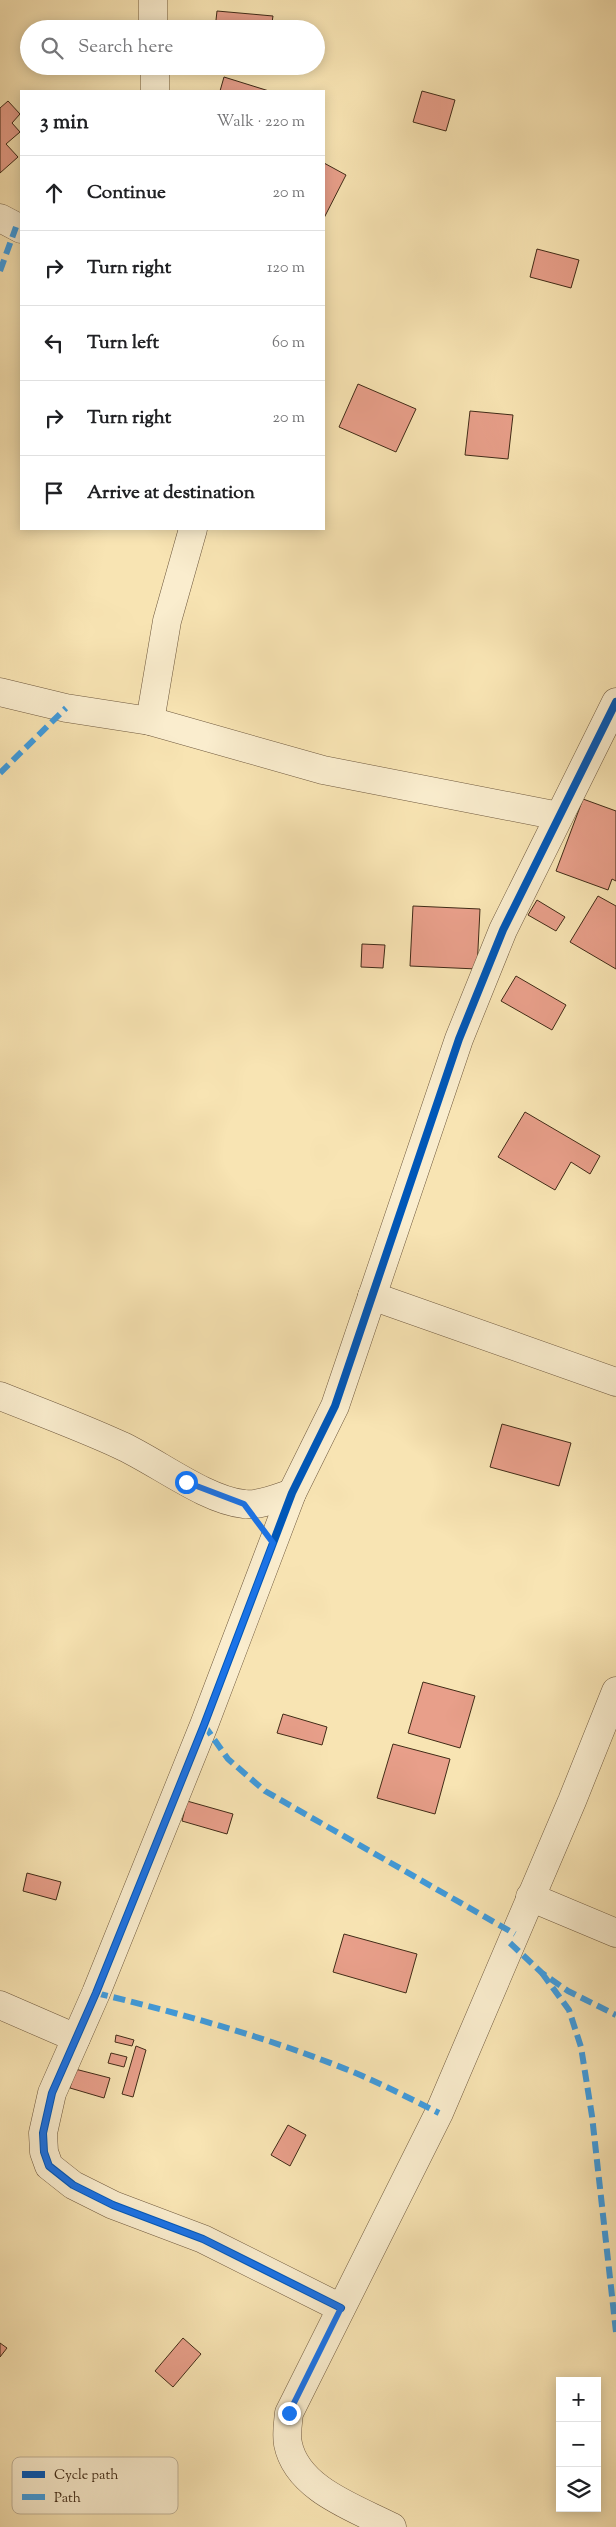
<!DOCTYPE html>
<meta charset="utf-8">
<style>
body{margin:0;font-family:"Sorts Mill Goudy",serif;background:#f2f2f2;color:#202124}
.controls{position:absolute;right:15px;bottom:15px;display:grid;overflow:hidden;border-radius:0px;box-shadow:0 2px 12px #0003}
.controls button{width:45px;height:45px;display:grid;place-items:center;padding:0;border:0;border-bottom:1px solid #e0e0e0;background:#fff;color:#202124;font:25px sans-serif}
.stop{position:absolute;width:15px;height:15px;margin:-11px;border:4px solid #1a73e8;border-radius:50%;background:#fff}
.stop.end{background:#1a73e8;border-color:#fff;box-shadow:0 1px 5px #0008}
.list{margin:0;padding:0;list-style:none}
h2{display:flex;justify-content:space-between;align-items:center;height:65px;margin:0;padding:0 20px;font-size:21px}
h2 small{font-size:16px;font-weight:400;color:#757577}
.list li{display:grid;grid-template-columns:32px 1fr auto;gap:15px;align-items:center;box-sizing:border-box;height:75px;padding:0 20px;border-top:1px solid #e0e0e0}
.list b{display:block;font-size:19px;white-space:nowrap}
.list em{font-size:16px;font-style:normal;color:#757577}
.icon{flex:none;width:28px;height:28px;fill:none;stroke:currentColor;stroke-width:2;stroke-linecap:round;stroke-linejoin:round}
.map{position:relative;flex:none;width:616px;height:2527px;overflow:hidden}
.search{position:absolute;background:#fff;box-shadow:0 2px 12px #0003;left:20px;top:20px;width:305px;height:55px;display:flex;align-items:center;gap:12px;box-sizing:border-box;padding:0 18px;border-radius:28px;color:#757577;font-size:19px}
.panel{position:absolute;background:#fff;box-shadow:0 2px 12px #0003;left:20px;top:90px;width:305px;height:440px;border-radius:0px}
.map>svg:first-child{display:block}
.building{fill:#e89f8a;stroke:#412b17}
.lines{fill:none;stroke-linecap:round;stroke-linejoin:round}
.street-casing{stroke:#6f593e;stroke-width:29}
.street{stroke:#faedce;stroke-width:28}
.quiet{stroke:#3f9cdf;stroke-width:6;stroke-dasharray:12 6;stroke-linecap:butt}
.cycleway-casing{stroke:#faedce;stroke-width:11}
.cycleway{stroke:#0057b8;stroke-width:8}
.route{stroke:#1a73e8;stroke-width:6}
.key{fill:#faedce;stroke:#c2b397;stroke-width:1}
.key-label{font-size:14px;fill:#412b17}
</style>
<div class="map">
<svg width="616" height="2527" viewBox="0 0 616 2527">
<rect width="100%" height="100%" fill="#f8e4b3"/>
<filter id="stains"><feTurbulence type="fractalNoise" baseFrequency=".004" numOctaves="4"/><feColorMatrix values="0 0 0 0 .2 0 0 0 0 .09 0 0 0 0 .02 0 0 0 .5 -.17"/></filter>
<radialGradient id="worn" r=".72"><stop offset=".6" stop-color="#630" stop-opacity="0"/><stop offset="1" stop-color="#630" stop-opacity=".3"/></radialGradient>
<!-- building -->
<g class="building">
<polygon points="217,11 273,16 271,29 215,29"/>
<polygon points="224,77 269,91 220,91"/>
<polygon points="422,91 455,100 446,131 413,122"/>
<polygon points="8,101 20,114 12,123 20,132 6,144 18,157 0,173 0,108"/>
<polygon points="324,163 346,175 324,218"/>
<polygon points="537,249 579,260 571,288 530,277"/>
<polygon points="358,384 416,409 396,452 339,427"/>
<polygon points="470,411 513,415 508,459 465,455"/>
<polygon points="583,799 616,811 616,881 612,879 608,890 556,871"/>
<polygon points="598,896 616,906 616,969 570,942"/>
<polygon points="537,900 565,917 556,931 528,915"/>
<polygon points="413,906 480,909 477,969 410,966"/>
<polygon points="362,944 385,945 383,968 361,967"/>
<polygon points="516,976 566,1005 552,1030 501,1001"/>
<polygon points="525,1112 600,1156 590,1174 571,1162 555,1190 498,1157"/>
<polygon points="502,1424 571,1443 559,1486 490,1467"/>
<polygon points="423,1682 475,1696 460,1748 408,1733"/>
<polygon points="283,1714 327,1727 322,1745 277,1733"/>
<polygon points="393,1744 450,1759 435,1814 377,1798"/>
<polygon points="187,1801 233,1814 227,1834 182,1821"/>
<polygon points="27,1873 61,1882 56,1900 23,1891"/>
<polygon points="344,1934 417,1954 406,1993 333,1972"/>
<polygon points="116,2035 134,2040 132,2046 115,2042"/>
<polygon points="136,2046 146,2050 133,2097 122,2094"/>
<polygon points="111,2053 127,2057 124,2067 108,2063"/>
<polygon points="75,2069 110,2078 104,2098 70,2088"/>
<polygon points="288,2125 306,2135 290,2166 271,2155"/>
<polygon points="183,2338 201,2354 173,2387 155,2371"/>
<polygon points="0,2343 7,2348 0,2357"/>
</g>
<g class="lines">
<defs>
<g id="street">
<polyline points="153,0 153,29"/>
<polyline points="155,91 155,66"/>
<polyline points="0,218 21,229"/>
<polyline points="0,692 66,708 150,721 323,770 559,816"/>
<polyline points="150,721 167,621 193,529"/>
<polyline points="372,1296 616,1382"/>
<path d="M0,1396c40,16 81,31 120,49 36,16 85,55 124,59 15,2 33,-6 48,-11"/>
<polyline points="530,1897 616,1933"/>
<polyline points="0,2005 76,2038"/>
<polyline points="341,2308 203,2239 113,2205 73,2185 49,2166 44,2152 43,2133 52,2093 96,1993 204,1725 292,1493 335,1406 459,1039 503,930 616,702"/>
<path d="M392,2527c-37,-19 -95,-38 -104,-83 -2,-10 0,-21 1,-31l150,-300 133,-312 44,-110"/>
</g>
</defs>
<!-- street casing -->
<use href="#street" class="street-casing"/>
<!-- street -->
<use href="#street" class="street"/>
<!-- quiet -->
<g class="quiet">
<polyline points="0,271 16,227"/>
<polyline points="0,773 66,708"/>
<polyline points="204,1725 228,1759 265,1791 515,1934"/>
<polyline points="510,1943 542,1973 568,1991 616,2015"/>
<polyline points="542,1973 569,2010 581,2047 592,2116 616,2332"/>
<path d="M96,1993c87,21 174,45 257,79 29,12 58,27 86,41"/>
</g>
<defs>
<polyline id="cycleway" points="341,2308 203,2239 113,2205 73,2185 49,2166 44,2152 43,2133 52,2093 96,1993 204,1725 292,1493 335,1406 459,1039 503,930 616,702"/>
</defs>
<!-- cycleway casing -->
<use href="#cycleway" class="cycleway-casing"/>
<!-- cycleway -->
<use href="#cycleway" class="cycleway"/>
</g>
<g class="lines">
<!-- route -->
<polyline class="route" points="186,1482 244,1504 273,1543 204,1725 96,1993 52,2093 43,2133 44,2152 49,2166 73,2185 113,2205 203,2239 341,2308 289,2413"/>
</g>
<!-- legend -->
<rect x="12" y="2457" width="166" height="57" rx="8" class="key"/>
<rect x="22" y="2471" width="23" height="7" fill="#0057b8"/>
<rect x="22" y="2494" width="23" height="6" fill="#3f9cdf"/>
<g class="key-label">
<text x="54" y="2479">Cycle path</text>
<text x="54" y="2502">Path</text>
</g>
<rect width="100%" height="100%" filter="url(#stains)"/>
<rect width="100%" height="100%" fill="url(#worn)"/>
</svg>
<div class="controls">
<button>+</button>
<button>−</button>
<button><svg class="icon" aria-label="layers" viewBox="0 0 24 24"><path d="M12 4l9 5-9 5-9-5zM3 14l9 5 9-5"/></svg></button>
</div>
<div class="stop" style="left:186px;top:1482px"></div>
<div class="stop end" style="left:289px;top:2413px"></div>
<div class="search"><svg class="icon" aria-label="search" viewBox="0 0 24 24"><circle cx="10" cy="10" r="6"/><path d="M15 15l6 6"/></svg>Search here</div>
<section class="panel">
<h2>3 min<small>Walk · 220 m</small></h2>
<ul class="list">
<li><svg class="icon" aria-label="ahead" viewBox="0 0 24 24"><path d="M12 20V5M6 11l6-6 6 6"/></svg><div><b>Continue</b></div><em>20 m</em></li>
<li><svg class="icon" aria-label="right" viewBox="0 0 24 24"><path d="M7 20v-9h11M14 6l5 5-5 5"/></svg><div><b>Turn right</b></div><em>120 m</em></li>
<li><svg class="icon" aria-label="left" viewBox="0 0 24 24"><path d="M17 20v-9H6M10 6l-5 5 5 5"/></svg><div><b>Turn left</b></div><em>60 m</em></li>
<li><svg class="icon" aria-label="right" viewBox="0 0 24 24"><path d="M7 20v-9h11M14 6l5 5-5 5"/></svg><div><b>Turn right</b></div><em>20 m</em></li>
<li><svg class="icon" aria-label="arrive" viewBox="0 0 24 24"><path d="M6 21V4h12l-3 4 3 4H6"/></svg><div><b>Arrive at destination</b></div></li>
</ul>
</section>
</div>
